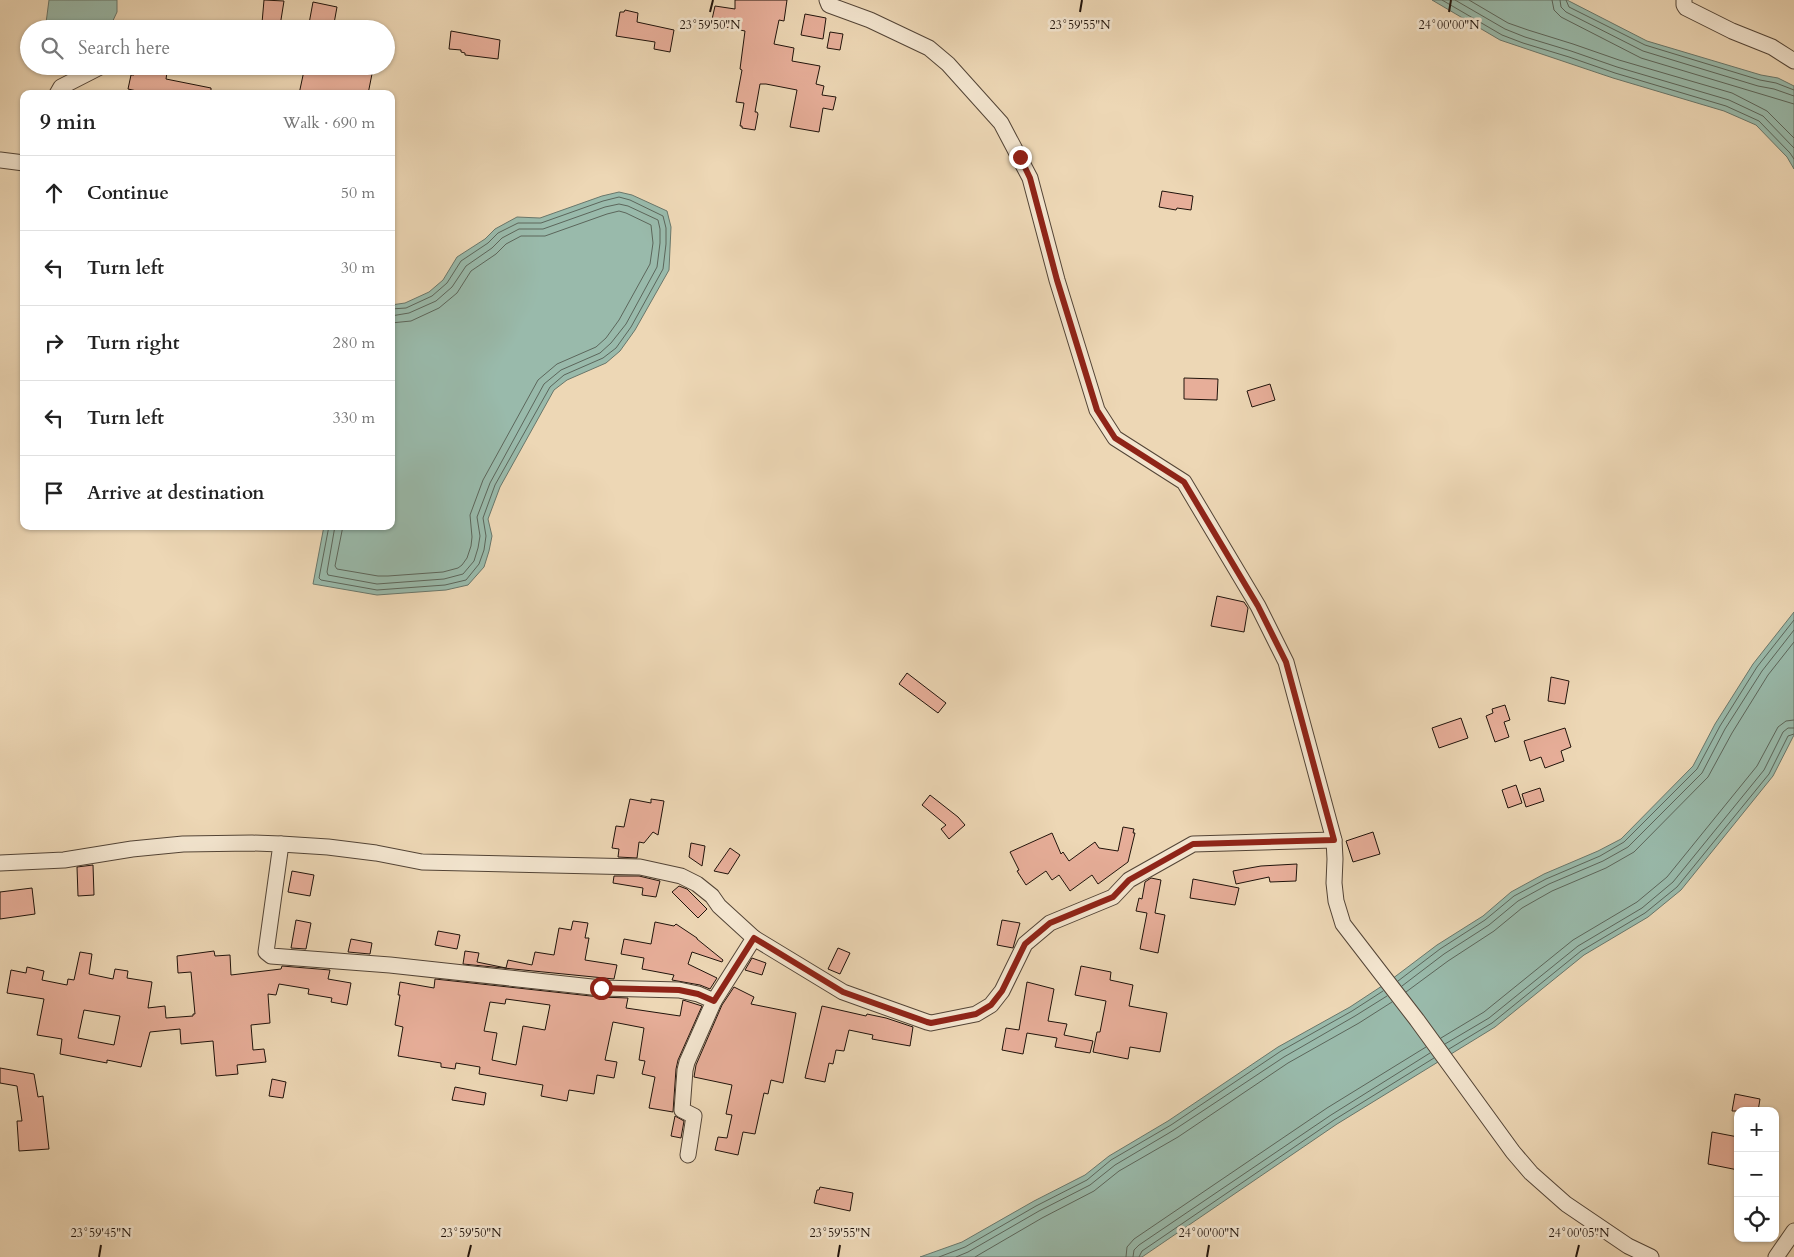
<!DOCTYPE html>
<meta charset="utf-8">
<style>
body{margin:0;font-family:Cardo,serif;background:#f2f2f2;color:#222}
.controls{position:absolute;right:15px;bottom:15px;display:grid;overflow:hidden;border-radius:10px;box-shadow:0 1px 4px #0004}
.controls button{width:45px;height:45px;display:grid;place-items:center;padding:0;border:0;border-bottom:1px solid #e0e0e0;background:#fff;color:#222;font:25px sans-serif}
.stop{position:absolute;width:15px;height:15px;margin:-11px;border:4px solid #8f2418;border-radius:50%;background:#fff}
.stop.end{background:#8f2418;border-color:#fff;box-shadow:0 1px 5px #0008}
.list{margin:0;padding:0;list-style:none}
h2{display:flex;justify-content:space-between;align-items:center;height:65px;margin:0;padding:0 20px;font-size:21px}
h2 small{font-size:16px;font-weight:400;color:#767676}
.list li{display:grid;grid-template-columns:32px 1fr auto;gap:15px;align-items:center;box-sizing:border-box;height:75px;padding:0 20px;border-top:1px solid #e0e0e0}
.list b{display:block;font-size:19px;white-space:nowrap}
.list em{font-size:16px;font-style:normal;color:#767676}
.icon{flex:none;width:28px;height:28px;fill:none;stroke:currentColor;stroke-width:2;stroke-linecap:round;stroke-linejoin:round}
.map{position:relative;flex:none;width:1794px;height:1257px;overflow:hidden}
.search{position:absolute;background:#fff;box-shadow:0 1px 4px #0004;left:20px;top:20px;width:375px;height:55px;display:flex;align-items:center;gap:12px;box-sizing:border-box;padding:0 18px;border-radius:28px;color:#767676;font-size:19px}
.panel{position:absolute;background:#fff;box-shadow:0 1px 4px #0004;left:20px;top:90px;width:375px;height:440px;border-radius:10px}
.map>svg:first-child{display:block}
.water{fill:#99baab;stroke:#69776b}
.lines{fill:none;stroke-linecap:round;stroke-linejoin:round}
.shore{stroke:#5c665b;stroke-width:1}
.building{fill:#e7ae99;stroke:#20130b;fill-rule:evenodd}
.minor-casing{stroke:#534436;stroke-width:17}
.minor{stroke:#f3e5cf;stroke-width:15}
.route{stroke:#8f2418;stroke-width:6}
.ticks{fill:none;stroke:#20130b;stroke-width:2}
.ticks-label{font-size:12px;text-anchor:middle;fill:#20130b;stroke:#f3e5cf;stroke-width:5;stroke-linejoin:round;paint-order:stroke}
</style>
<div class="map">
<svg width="1794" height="1257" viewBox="0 0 1794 1257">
<rect width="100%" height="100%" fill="#edd7b5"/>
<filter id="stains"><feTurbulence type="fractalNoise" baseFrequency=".004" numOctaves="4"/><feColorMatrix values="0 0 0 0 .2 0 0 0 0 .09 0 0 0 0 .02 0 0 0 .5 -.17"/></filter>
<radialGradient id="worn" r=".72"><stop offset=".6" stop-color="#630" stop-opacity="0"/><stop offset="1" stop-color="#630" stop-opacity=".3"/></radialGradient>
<!-- water -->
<g class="water">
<polygon points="49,0 117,0 117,12 109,29 52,29 46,23"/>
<polygon points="1432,0 1567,0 1647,41 1761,75 1778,78 1794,86 1794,169 1787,157 1756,125 1724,111 1613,78 1500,40"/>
<polygon points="619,192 632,195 667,211 671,227 669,270 635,330 620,351 606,363 567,380 554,390 500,487 488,519 492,536 489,551 484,567 468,585 446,590 377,595 313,584 324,526 391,526 391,305 405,303 429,292 443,280 457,257 485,239 495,229 517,217 540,218 602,196"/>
<polygon points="1794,612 1794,735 1773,776 1681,890 1648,917 1584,955 1495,1027 1337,1124 1142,1257 920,1257 962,1242 1034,1201 1085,1175 1109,1156 1168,1121 1278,1047 1350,1007 1388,982 1437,945 1483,916 1511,892 1544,874 1598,851 1621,839 1693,766 1715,724 1753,664"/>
</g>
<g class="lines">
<!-- shore -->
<g class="shore">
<polyline points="1442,0 1502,35 1523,43 1569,57 1615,73 1726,106 1759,121 1790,153 1794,159"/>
<polyline points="1455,0 1505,29 1525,37 1571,51 1617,67 1729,100 1763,116 1794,148"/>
<polyline points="1469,0 1508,23 1528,30 1573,44 1619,60 1732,93 1767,111 1794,138"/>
<polyline points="1552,0 1554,10 1561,17 1641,58 1794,104"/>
<polyline points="1560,0 1561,7 1566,12 1643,51 1758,86 1774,89 1794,96"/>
<polyline points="1566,0 1569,7 1645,45 1760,80 1776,83 1794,90"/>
<polyline points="329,526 319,578 321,580 377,590 445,585 466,580 479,564 484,550 486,536 483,518 495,485 550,387 564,375 603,358 616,348 631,327 663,269 666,244 666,228 663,216 630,200 619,197 603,201 541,223 518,223 498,233 488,243 461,261 447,283 432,296 406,308 391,309"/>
<polyline points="335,526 327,572 328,575 377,584 444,579 463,574 474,561 478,548 480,536 477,517 490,483 544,384 561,370 600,353 611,343 626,324 657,267 660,243 660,229 658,220 628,206 619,204 605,207 543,229 519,229 502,238 492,248 466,266 452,287 436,301 409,313 391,316"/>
<polyline points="343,526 335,566 337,569 378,576 388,576 443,572 458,568 462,565 467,558 471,546 472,537 470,515 483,480 538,380 557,364 596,347 606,338 619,320 650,264 653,243 651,225 626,213 619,211 607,214 545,236 521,236 506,244 496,254 471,271 457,293 439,308 411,321 391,323"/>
<polyline points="1398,981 1440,949 1485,920 1514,896 1546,879 1600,856 1624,842 1697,769 1720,726 1757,667 1794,620"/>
<polyline points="1402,986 1444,954 1489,925 1518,901 1549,884 1603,861 1628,847 1702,773 1725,729 1762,671 1794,630"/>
<polyline points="1406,992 1448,961 1494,931 1522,908 1552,891 1606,868 1634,852 1708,777 1732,733 1768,675 1794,642"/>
<polyline points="1441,1038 1484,1012 1573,940 1637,902 1667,877 1757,766 1778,727 1786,721 1794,720"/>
<polyline points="1445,1044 1489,1018 1578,946 1642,908 1673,882 1764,770 1783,732 1788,728 1794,728"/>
<polyline points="1449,1049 1492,1023 1581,951 1645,913 1677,887 1769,774 1788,736 1794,734"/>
<polyline points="939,1257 965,1247 1036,1206 1087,1180 1111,1160 1171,1125 1281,1051 1352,1011 1383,991"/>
<polyline points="956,1257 968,1252 1039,1211 1090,1185 1115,1165 1174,1130 1284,1057 1355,1016 1387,996"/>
<polyline points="975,1257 1042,1218 1094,1191 1119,1171 1178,1137 1288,1063 1359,1023 1392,1002"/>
<polyline points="1126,1257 1127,1247 1134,1239 1327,1108 1426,1047"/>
<polyline points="1133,1257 1134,1250 1139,1245 1331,1115 1430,1053"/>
<polyline points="1139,1257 1142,1251 1334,1120 1434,1058"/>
</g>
</g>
<!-- building -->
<g class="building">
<polygon points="264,0 284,1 280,26 262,23"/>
<polygon points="735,0 787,0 784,21 779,20 774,44 794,48 792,61 820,66 816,84 824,86 822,95 836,97 833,110 823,108 819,132 790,127 797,90 766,84 760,84 755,112 757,112 758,114 755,130 742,128 742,126 740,126 744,103 736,102 742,70 740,69 745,31 711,24 715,6 735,9"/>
<polygon points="313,2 337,7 333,29 308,29"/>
<polygon points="625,10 638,13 637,22 674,30 670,52 654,49 655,42 616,36 620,12 624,12"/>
<polygon points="805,14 826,18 823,39 801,35"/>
<polygon points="451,31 500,40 498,59 465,55 465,53 461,52 461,50 449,49"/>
<polygon points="830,32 843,34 840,50 827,48"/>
<polygon points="136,66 168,66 166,79 211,88 211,94 150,94 128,89 131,75 134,75"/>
<polygon points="305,66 333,71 334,66 362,66 373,69 368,94 299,94"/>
<polygon points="1162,191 1193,196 1191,210 1177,208 1176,210 1159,207"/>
<polygon points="1184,378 1218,379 1217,400 1184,399"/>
<polygon points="1270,384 1275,400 1252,407 1247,391"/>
<polygon points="1217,596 1244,602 1248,608 1244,632 1211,626"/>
<polygon points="907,673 946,703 938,713 899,684"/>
<polygon points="1551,677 1569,681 1565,704 1548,701"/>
<polygon points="1505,705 1510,720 1504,722 1509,737 1495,742 1486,716 1493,713 1492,709"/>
<polygon points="1461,718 1468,738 1439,748 1432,728"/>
<polygon points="1565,728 1571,747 1561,751 1564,761 1545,768 1541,757 1530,761 1524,741"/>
<polygon points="1516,785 1522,803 1508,808 1502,790"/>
<polygon points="1540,788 1544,801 1526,807 1522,794"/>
<polygon points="930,795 958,817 965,825 949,839 941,829 946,825 922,805"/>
<polygon points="630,799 651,803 651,799 664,801 658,835 653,832 644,843 639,842 637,858 618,857 619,849 612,848 616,826 624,827"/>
<polygon points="1123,827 1134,829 1133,833 1135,833 1128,862 1098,884 1092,875 1070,891 1059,875 1052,880 1046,871 1026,885 1017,871 1019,870 1010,852 1052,833 1061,854 1063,852 1069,861 1095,842 1099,848 1118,851"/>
<polygon points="1373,832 1380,854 1353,862 1346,841"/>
<polygon points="691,843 705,846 702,866 689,857"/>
<polygon points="730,848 740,855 728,874 714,871"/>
<polygon points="1297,864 1296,881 1270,882 1269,877 1236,884 1233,871 1261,866"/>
<polygon points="93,865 94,895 78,896 77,867"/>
<polygon points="292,871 314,875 310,896 288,892"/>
<polygon points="614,876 639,876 660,881 656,897 642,895 643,888 613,883"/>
<polygon points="1151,878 1161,880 1155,913 1165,915 1158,953 1140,949 1147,913 1136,911 1139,898 1142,899 1145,882"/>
<polygon points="1193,879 1239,888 1235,905 1190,898"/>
<polygon points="679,886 687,889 707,909 698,918 672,892"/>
<polygon points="32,888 35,914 0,919 0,892"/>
<polygon points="296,920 311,923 306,949 291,948"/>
<polygon points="1002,920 1020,923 1013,948 997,945"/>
<polygon points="573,921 588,923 585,938 589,938 585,960 617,965 614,979 463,964 465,951 479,953 477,962 506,968 508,960 532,965 535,952 554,955 559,928 571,930"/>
<polygon points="655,922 674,926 676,924 697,938 697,939 723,960 722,962 692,952 688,964 717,978 710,989 700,985 672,980 674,975 642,969 644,958 621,954 624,939 651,944"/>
<polygon points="438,931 460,935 457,949 435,945"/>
<polygon points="351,939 372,943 370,954 348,952"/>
<polygon points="838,948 850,953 840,974 828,969"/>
<path d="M214,951l1,5 15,-1 1,20 50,-6 1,-3 48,4 -2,9 23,4 -4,22 -16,-3 1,-4 -24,-4 1,-5 -30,-5 -3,11 -8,-1 2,29 -19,2 2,25 11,-1 2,13 -29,3 1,9 -22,2 -3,-35 -32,3 -1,-15 -30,3 -9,35 -34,-7v3l-47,-9 2,-15 -25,-4 7,-36 -37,-6 4,-23 15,3 1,-6 17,4 -2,9 25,5 1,-6 6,1 6,-28 12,2 -3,20 24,5 2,-10 13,2 -1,7 25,4 -4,26 17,-2 1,12 27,-2v-2h2l-4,-42 -13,1 -1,-17zM84,1010l36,6 -6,29 -36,-7z"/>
<polygon points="752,958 766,963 762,975 745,970"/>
<polygon points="1081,966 1111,972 1110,980 1133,985 1129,1006 1167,1013 1160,1052 1130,1047 1128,1059 1093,1052 1097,1032 1100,1032 1106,1001 1075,995"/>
<path d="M435,979l165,18 28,1 -2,10 54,8 3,-16 19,6 -24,54 -2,9 -3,43 -24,-4 6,-31 -13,-3 3,-13 -6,-1 5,-32 -31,-6 -8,38 12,2 -3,16 -17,-3 -3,19 -25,-4 -2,11 -26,-5 2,-11 -64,-11 1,-7 -24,-4 -1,6 -14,-2v-4l-43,-7 5,-29 -8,-2 5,-30h-2l2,-13 34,6zM506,999l44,6 -5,25 -22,-4 -7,39 -24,-5 5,-27 -13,-2 6,-29 15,2z"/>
<polygon points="1027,982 1054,989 1048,1021 1067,1024 1064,1035 1093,1041 1090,1053 1055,1047 1057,1038 1027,1033 1023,1054 1002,1050 1006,1028 1019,1030"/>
<polygon points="734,987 754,997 751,1004 796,1013 783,1083 771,1080 768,1094 764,1093 755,1134 743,1132 738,1155 715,1150 718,1137 727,1138 732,1115 726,1114 732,1085 694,1077 696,1065 722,1005"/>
<polygon points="822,1006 866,1016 867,1014 886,1018 913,1027 910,1046 872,1039 873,1035 849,1030 844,1051 836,1050 833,1064 829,1063 825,1082 805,1078"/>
<polygon points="0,1068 34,1074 38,1097 43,1096 49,1149 19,1151 17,1121 22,1121 17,1086 0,1083"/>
<polygon points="272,1079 286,1082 283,1098 269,1096"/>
<polygon points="455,1087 486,1093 484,1105 452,1100"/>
<polygon points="1735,1094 1760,1099 1758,1111 1732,1111"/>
<polygon points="675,1116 684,1121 681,1138 671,1136"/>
<polygon points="1712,1132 1738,1137 1738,1170 1708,1164"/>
<polygon points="820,1187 853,1193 850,1211 814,1203 817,1190 819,1190"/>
</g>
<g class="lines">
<defs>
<g id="minor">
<polyline points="827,0 829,5 870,20 929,48 948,64 1001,123 1030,178 1057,280 1097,410 1115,438 1184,482 1258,606 1286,662 1334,840 1335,859 1334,883 1336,901 1343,924 1417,1020 1513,1152 1531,1173 1566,1204 1628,1246 1651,1257"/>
<polyline points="1684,0 1684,5 1686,8 1732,31 1772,47 1794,61"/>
<polyline points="57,94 61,87 102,66"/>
<polyline points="0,160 24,163"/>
<polyline points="281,844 328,847 376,853 422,862 640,867 681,876 697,884 712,896 719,906 754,938"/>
<polyline points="0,863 64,860 132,849 183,844 252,843 281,844 266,952 271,956 390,965 601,988 679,990 698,994 714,1001 687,1062 685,1070 682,1110 694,1116 688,1155"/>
<polyline points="714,1001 754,938 843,992 927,1022 931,1023 976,1014 991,1005 1002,991 1025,944 1050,923 1113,897 1129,880 1193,844 1334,840"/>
<polyline points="1776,1257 1794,1231"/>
</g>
</defs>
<!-- minor casing -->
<use href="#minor" class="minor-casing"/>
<!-- minor -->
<use href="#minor" class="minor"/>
</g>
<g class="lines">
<!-- route -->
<polyline class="route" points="601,988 679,990 698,994 714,1001 754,938 843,992 927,1022 931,1023 976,1014 991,1005 1002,991 1025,944 1050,923 1113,897 1129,880 1193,844 1334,840 1286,662 1258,606 1184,482 1115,438 1097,410 1057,280 1030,178 1020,157"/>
</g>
<!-- ticks -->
<path class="ticks" d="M710,12l3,-12M1080,12l2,-12M1449,12l2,-12M99,1257l2,-12M468,1257l3,-12M838,1257l2,-12M1207,1257l2,-12M1576,1257l3,-12"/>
<g class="ticks-label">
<text x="710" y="29">23°59'50"N</text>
<text x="1080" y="29">23°59'55"N</text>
<text x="1449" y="29">24°00'00"N</text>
<text x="101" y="1237">23°59'45"N</text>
<text x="471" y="1237">23°59'50"N</text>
<text x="840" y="1237">23°59'55"N</text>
<text x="1209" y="1237">24°00'00"N</text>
<text x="1579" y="1237">24°00'05"N</text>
</g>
<rect width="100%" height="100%" filter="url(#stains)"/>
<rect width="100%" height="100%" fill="url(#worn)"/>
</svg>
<div class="controls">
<button>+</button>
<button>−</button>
<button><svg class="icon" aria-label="locate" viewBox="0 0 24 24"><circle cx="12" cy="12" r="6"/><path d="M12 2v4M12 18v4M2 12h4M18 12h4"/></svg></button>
</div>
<div class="stop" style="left:601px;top:988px"></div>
<div class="stop end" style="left:1020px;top:157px"></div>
<div class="search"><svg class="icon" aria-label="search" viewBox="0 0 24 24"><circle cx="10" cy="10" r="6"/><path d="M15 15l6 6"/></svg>Search here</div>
<section class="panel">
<h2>9 min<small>Walk · 690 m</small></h2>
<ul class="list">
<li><svg class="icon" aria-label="ahead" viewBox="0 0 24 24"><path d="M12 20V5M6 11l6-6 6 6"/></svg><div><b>Continue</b></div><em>50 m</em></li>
<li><svg class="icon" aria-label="left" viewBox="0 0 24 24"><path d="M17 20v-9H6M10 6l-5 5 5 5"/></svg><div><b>Turn left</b></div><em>30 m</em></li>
<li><svg class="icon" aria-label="right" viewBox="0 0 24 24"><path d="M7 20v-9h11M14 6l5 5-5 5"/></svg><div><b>Turn right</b></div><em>280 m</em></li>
<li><svg class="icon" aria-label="left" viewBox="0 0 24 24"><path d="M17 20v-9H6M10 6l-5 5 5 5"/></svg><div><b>Turn left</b></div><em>330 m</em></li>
<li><svg class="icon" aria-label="arrive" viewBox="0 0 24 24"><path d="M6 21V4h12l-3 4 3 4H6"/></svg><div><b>Arrive at destination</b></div></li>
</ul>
</section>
</div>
